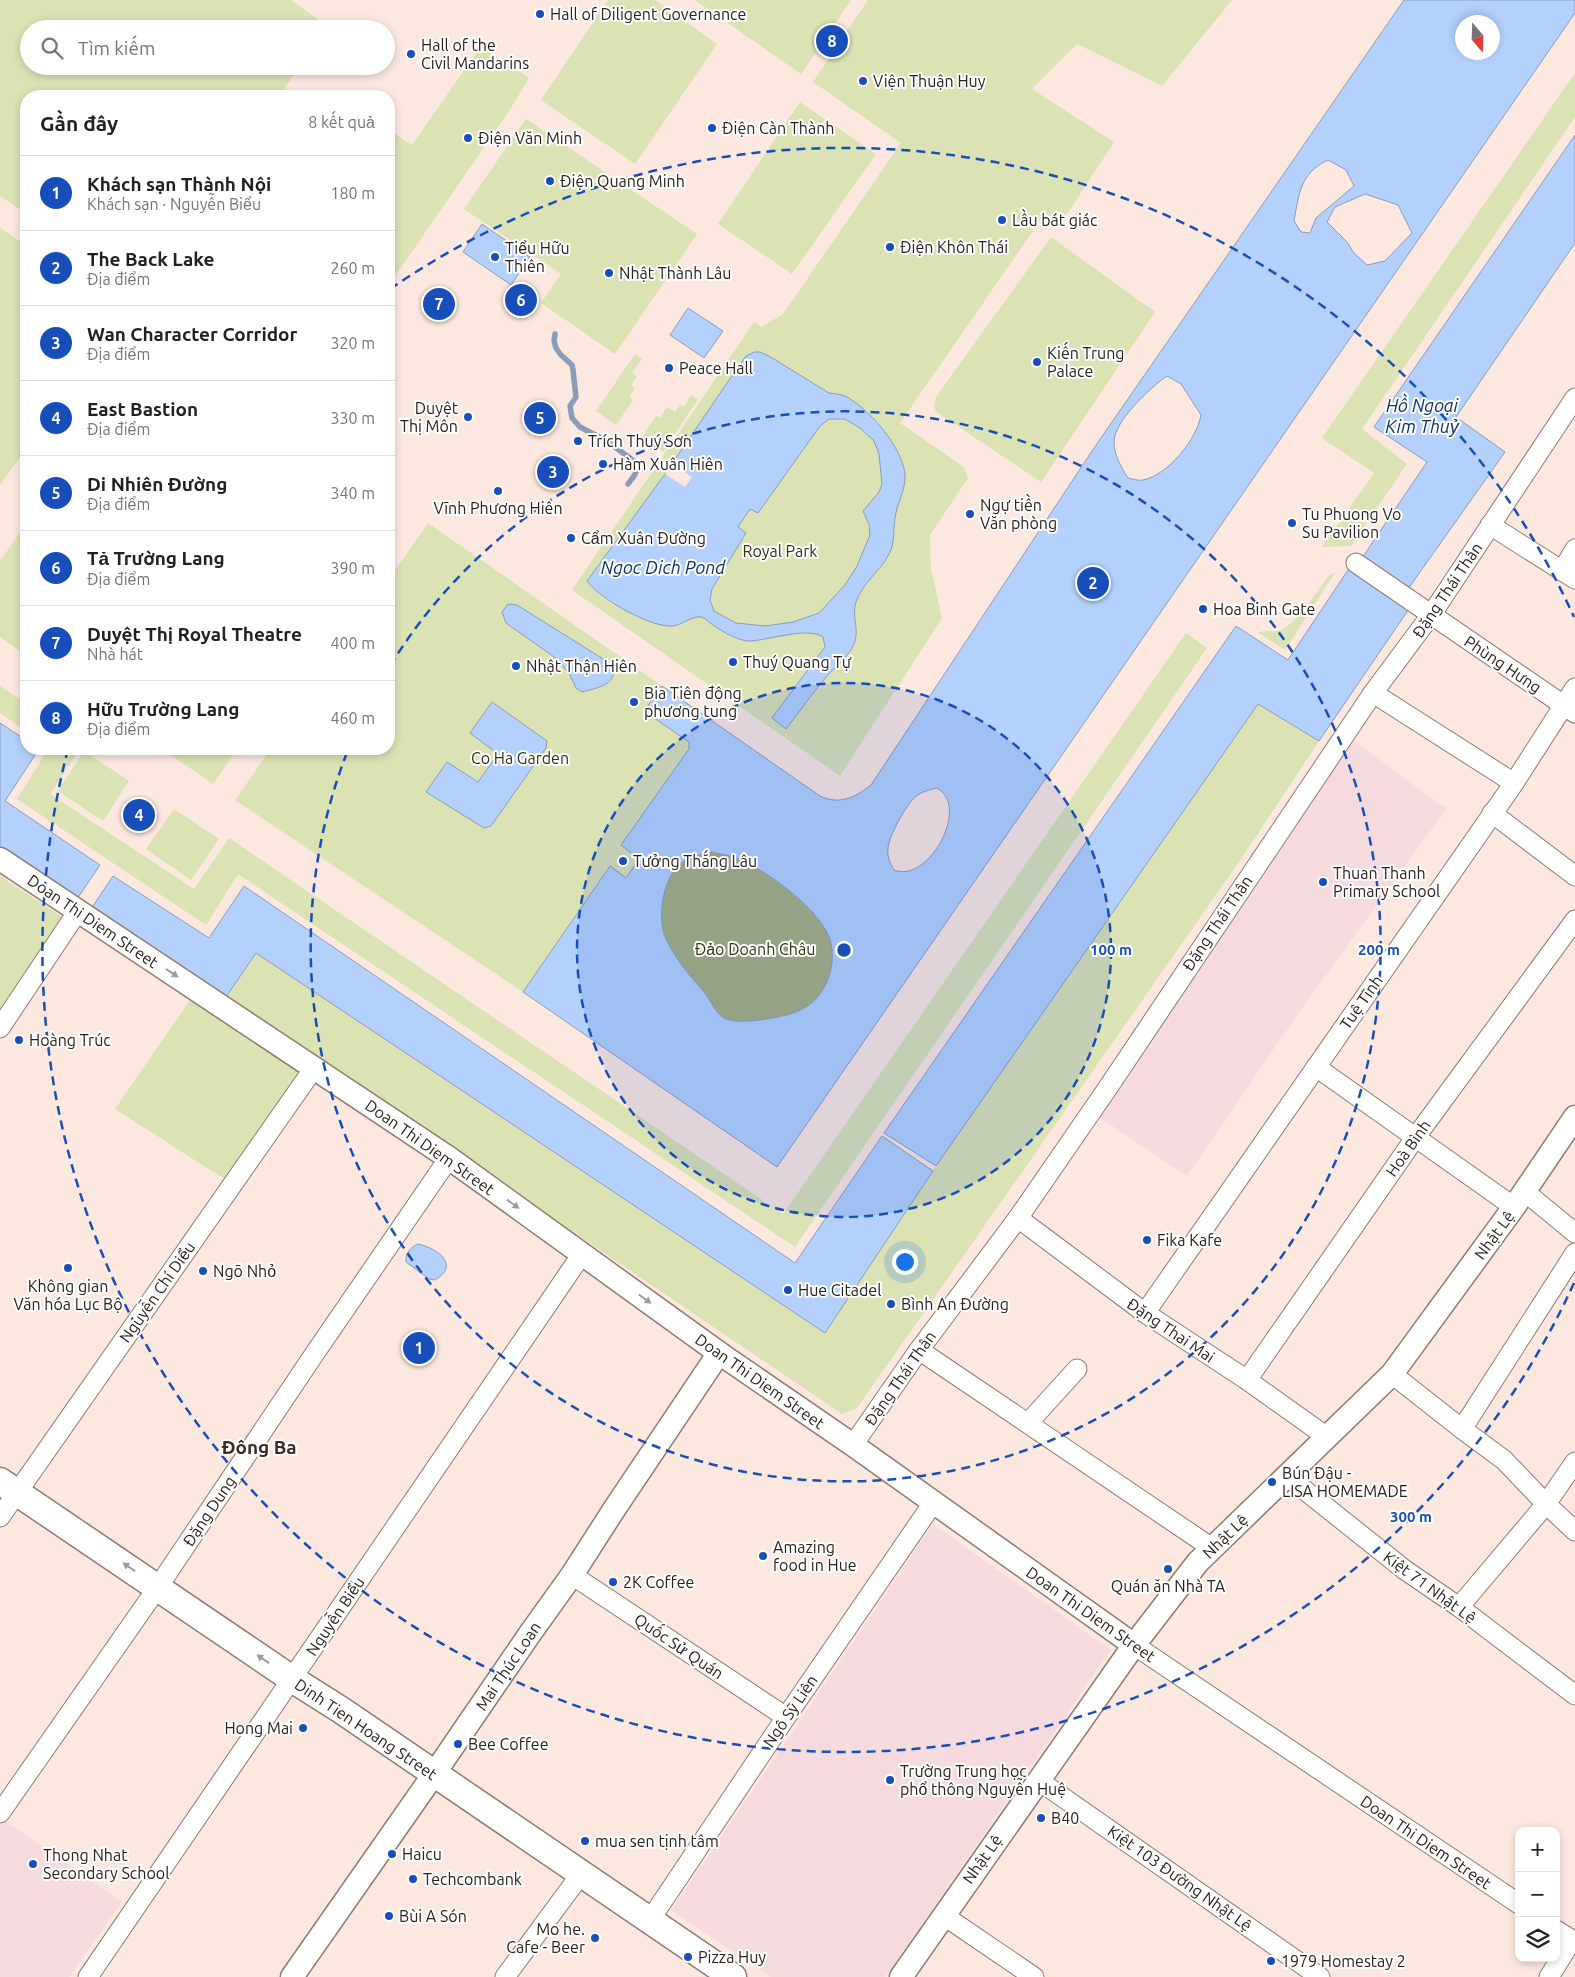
<!DOCTYPE html>
<html lang="vi">
<meta charset="utf-8">
<style>
body{margin:0;font-family:Ubuntu,sans-serif;background:#f6f6f6;color:#202124}
.controls{position:absolute;right:15px;bottom:15px;display:grid;overflow:hidden;border-radius:10px;box-shadow:0 2px 8px #0003}
.controls button{width:45px;height:45px;display:grid;place-items:center;padding:0;border:0;border-bottom:1px solid #e0e0e0;background:#fff;color:#202124;font:25px sans-serif}
.compass{position:absolute;left:1455px;top:15px;width:45px;height:45px;border-radius:50%;background:#fff;box-shadow:0 2px 8px #0003;rotate:161deg}
.you{position:absolute;left:904px;top:1261px;width:18px;height:18px;margin:-12px;border:4px solid #fff;border-radius:50%;background:#1a73e8;box-shadow:0 0 0 8px #1a73e833}
.badge{display:grid;place-items:center;width:32px;height:32px;border-radius:50%;background:#184eba;color:#fff;font-size:16px;font-weight:700}
.pin{position:absolute;translate:-50% -50%;border:2px solid #fff;box-shadow:0 1px 5px #0006}
.list{margin:0;padding:0;list-style:none}
h2{display:flex;justify-content:space-between;align-items:center;height:65px;margin:0;padding:0 20px;font-size:21px}
h2 small{font-size:16px;font-weight:400;color:#757577}
.list li{display:grid;grid-template-columns:32px 1fr auto;gap:15px;align-items:center;box-sizing:border-box;height:75px;padding:0 20px;border-top:1px solid #e0e0e0}
.list b{display:block;font-size:19px;white-space:nowrap}
.list p{margin:0;font-size:16px;white-space:nowrap;color:#757577}
.list em{font-size:16px;font-style:normal;color:#757577}
.icon{flex:none;width:28px;height:28px;fill:none;stroke:currentColor;stroke-width:2;stroke-linecap:round;stroke-linejoin:round}
.map{position:relative;flex:none;width:1575px;height:1977px;overflow:hidden}
.search{position:absolute;background:#fff;box-shadow:0 2px 8px #0003;left:20px;top:20px;width:375px;height:55px;display:flex;align-items:center;gap:12px;box-sizing:border-box;padding:0 18px;border-radius:28px;color:#757577;font-size:19px}
.panel{position:absolute;background:#fff;box-shadow:0 2px 8px #0003;left:20px;top:90px;width:375px;height:665px;border-radius:20px}
.map>svg:first-child{display:block}
.education{fill:#f6dbde}
.green{fill:#dbe2b3}
.forest{fill:#a8af7e}
.water{fill:#b3d1fc;stroke:#8a9cb9;fill-rule:evenodd}
.pier{fill:#fce8df}
.lines{fill:none;stroke-linecap:round;stroke-linejoin:round}
.stream{stroke:#8a9cb9;stroke-width:5.5}
.minor-casing{stroke:#907a70;stroke-width:21}
.tertiary-casing{stroke:#907a70;stroke-width:25}
.secondary-casing{stroke:#907a70;stroke-width:29}
.minor{stroke:#fff;stroke-width:19}
.tertiary{stroke:#fff;stroke-width:22}
.secondary{stroke:#fff;stroke-width:26}
.oneway{fill:#9f9b99}
.ring{fill:none;stroke:#184eba;stroke-width:2.5;stroke-dasharray:9 6}
.poi-dot{fill:#184eba;stroke:#fff;stroke-width:2}
.labels{text-anchor:middle;stroke-width:4;stroke-linejoin:round;paint-order:stroke}
.poi-label{font-size:16px;fill:#2a211d;stroke:#fff;text-anchor:start}
.park-label{font-size:16px;fill:#2f330c;stroke:#fff}
.street-label{font-size:16px;fill:#2a211d;stroke:#fff}
.water-label{font-size:18px;font-style:italic;fill:#0c3264;stroke:#fff}
.quarter-label{font-size:19px;font-weight:bold;fill:#3d2b22;stroke:#fff}
.centre{fill:#184eba;stroke:#fff;stroke-width:2.5}
.ring-label{font-size:15px;text-anchor:middle;font-weight:bold;fill:#184eba;stroke:#fff;stroke-width:4;stroke-linejoin:round;paint-order:stroke}
</style>
<div class="map">
<svg width="1575" height="1977" viewBox="0 0 1575 1977">
<rect width="100%" height="100%" fill="#fce8df"/>
<!-- education -->
<g class="education">
<polygon points="1352,739 1439,804 1447,808 1295,1018 1187,1176 1099,1117 1207,959 1201,956"/>
<polygon points="933,1524 1111,1650 885,1977 771,1977 671,1911"/>
<polygon points="4,1820 122,1902 69,1977 0,1977 0,1825"/>
</g>
<!-- green -->
<g class="green">
<polygon points="0,0 291,0 320,21 320,29 29,29 29,66 300,66 279,96 26,96 26,213 0,196"/>
<polygon points="608,0 655,0 717,44 635,164 541,100"/>
<polygon points="695,0 851,0 801,74"/>
<polygon points="868,0 1232,0 1162,86 1077,44 1032,89 1114,142 1060,225 1044,215 900,423 964,467 968,478 930,535 931,569 942,618 840,776 572,590 754,322 761,327 783,314 901,143 813,82"/>
<polygon points="481,46 529,78 511,108 389,285 389,130 412,145"/>
<polygon points="1575,73 1575,117 1362,429 1407,464 1351,546 1322,547 1374,473 1322,438"/>
<polygon points="800,102 876,154 792,274 718,224"/>
<polygon points="526,119 697,234 615,354 541,303 561,274 464,209"/>
<polygon points="0,228 26,245 26,449 0,485"/>
<polygon points="1051,237 1155,312 1041,482 938,413 934,408 936,397"/>
<polygon points="635,354 642,359 632,373 637,376 631,385 635,388 629,397 633,400 616,425 596,411"/>
<polygon points="691,395 698,399 663,452 641,438 656,416 660,418 667,407 675,412 680,404 684,407"/>
<polygon points="428,523 662,686 644,711 689,742 689,749 621,845 639,859 626,878 609,866 523,992 235,800 271,749 389,749 389,579"/>
<polygon points="26,524 26,655 0,637 0,561"/>
<path d="M1335,573l-50,77 -27,-17c7,-4 15,0 23,-3 18,-8 35,-38 48,-55z"/>
<polygon points="1186,633 1207,648 795,1247 238,874 206,925 17,799 48,749 80,749 50,794 194,889 229,838 783,1214"/>
<polygon points="0,686 26,703 26,731 0,713"/>
<polygon points="1258,704 1319,741 1241,859 857,1408 842,1414 226,997 256,953 825,1333 936,1166"/>
<polygon points="162,749 238,749 213,784"/>
<polygon points="84,751 129,781 103,821 58,791"/>
<polygon points="174,809 219,839 191,880 146,849"/>
<polygon points="0,876 62,917 0,1009"/>
<polygon points="197,990 311,1062 229,1182 115,1109"/>
</g>
<!-- forest -->
<path class="forest" d="M712,852c7,2 15,3 22,5 30,11 90,54 97,86 3,13 1,29 -5,41 -8,16 -19,25 -36,30 -14,4 -51,11 -64,5 -10,-4 -15,-18 -21,-26 -16,-18 -32,-36 -41,-59 -6,-18 -1,-54 14,-68 9,-9 22,-11 34,-14z"/>
<!-- water -->
<g class="water">
<path d="M1404,0h171v13l-798,1154 -254,-175 87,-126 16,12 13,-19 -18,-14 68,-96v-7l-45,-31 18,-25 158,110c20,9 34,2 51,-11l223,-337zM1462,22h30v30h-30zM1328,160l18,10 8,16 -38,32 -6,15 -9,-1 -7,-11c5,-27 6,-48 34,-61zM1365,194l33,11 14,28 -27,28 -18,4 -14,-13 -5,-9 -21,-21 8,-15zM1167,376l14,8 20,31c-4,24 -33,60 -58,65 -5,1 -10,-1 -15,-2 -7,-11 -14,-23 -14,-36 0,-21 37,-55 53,-66zM937,788c34,19 -9,96 -43,82 -4,-7 -7,-13 -6,-22 1,-12 18,-43 27,-51 6,-5 14,-7 22,-9zM712,852c7,2 15,3 22,5 30,11 90,54 97,86 3,13 1,29 -5,41 -8,16 -19,25 -36,30 -14,4 -50,11 -64,5 -10,-4 -15,-18 -21,-26 -16,-18 -32,-36 -41,-59 -6,-18 -1,-54 14,-68 9,-9 21,-11 34,-14z"/>
<polygon points="1575,135 1575,243 1456,417 1505,452 1408,589 1362,558 1427,462 1374,427"/>
<polygon points="482,224 530,257 511,285 463,252"/>
<polygon points="688,308 723,331 704,358 670,335"/>
<path d="M754,352h6l9,4 60,37c6,1 12,1 18,4 23,13 55,50 58,77 1,16 -8,29 -10,44 -2,11 0,24 -5,34 -8,18 -28,31 -34,50 -5,15 5,30 -3,44 -5,11 -17,20 -25,29 -15,17 -28,36 -42,54l-14,-11 53,-71 -2,-10c-16,-11 -55,4 -75,4 -11,-1 -25,-9 -35,-16 -4,-2 -7,-7 -12,-8 -6,-2 -20,8 -28,9 -22,2 -73,-27 -86,-45l78,-107 62,-91 19,-27zM829,419h16l15,9 14,13 5,13 3,30 -3,8 -16,19 6,13 1,11 -13,31 -12,19 -26,28 -26,9 -28,4 -29,-3 -22,-12 -4,-11 2,-11 34,-56 -8,-6 12,-18 8,4 62,-87z"/>
<polygon points="1350,567 1411,606 1319,741 1258,704 936,1166 884,1133 1236,626 1288,660"/>
<path d="M508,604l9,1 83,52 14,11c1,18 -18,20 -32,24l-6,-4 -6,-13 -13,-16 -51,-36 -4,-11z"/>
<polygon points="492,702 547,741 546,748 491,826 484,828 426,792 447,762 478,782 498,754 470,733"/>
<polygon points="0,723 26,740 26,749 39,749 5,801 100,865 77,899 0,847"/>
<polygon points="113,876 209,938 244,886 795,1263 882,1136 933,1171 825,1333 256,953 226,997 91,909"/>
<path d="M418,1244c19,4 43,21 17,36l-6,-1 -23,-17c-1,-9 5,-15 12,-18z"/>
</g>
<!-- pier -->
<polygon class="pier" points="672,463 692,477 685,487 665,474"/>
<g class="lines">
<!-- stream -->
<path class="stream" d="M555,334l-1,7 2,7 5,7 11,10 1,5 3,27 -6,9 2,12 8,9 27,14 28,21c5,9 -2,15 -7,22"/>
<defs>
<g id="minor">
<polyline points="1490,525 1575,579"/>
<polyline points="1356,563 1575,713"/>
<polyline points="1562,571 1575,549"/>
<polyline points="1373,693 1514,783"/>
<polyline points="1492,813 1575,876"/>
<polyline points="0,1028 78,911"/>
<polyline points="1316,1067 1514,1207"/>
<polyline points="1524,1191 1575,1233"/>
<polyline points="1018,1218 1145,1313 1247,1380 1327,1437"/>
<polyline points="1145,1313 1514,783 1575,688"/>
<polyline points="919,1350 1212,1548"/>
<polyline points="1392,1374 1462,1429 1504,1460 1546,1504 1575,1531"/>
<polyline points="1247,1380 1415,1138 1575,920"/>
<polyline points="1028,1423 1077,1369"/>
<polyline points="1462,1429 1575,1253"/>
<polyline points="853,1445 919,1350 1018,1218 1107,1089 1373,693 1431,615 1575,398"/>
<polyline points="1287,1476 1405,1570 1459,1607 1575,1695"/>
<polyline points="0,1517 314,1068"/>
<polyline points="572,1575 786,1717"/>
<polyline points="1459,1607 1546,1504 1575,1462"/>
<polyline points="1134,1645 1519,1904"/>
<polyline points="1038,1780 1320,1977"/>
<polyline points="0,1813 158,1587 315,1353 449,1158"/>
<polyline points="943,1915 1034,1977"/>
<polyline points="650,1920 786,1717 933,1503"/>
<polyline points="88,1977 582,1254"/>
<polyline points="505,1977 581,1874"/>
<polyline points="1549,1977 1572,1940 1556,1930"/>
</g>
<g id="tertiary">
<polyline points="0,859 449,1158 719,1353 853,1445 1134,1645"/>
<polyline points="292,1977 434,1774 529,1635 572,1575 615,1508 719,1353"/>
<polyline points="901,1977 1134,1645 1198,1562 1392,1374 1514,1207 1575,1117"/>
</g>
<polyline id="secondary" points="0,1481 292,1679 341,1710 733,1977"/>
</defs>
<!-- minor casing -->
<use href="#minor" class="minor-casing"/>
<!-- tertiary casing -->
<use href="#tertiary" class="tertiary-casing"/>
<!-- secondary casing -->
<use href="#secondary" class="secondary-casing"/>
<!-- minor -->
<use href="#minor" class="minor"/>
<!-- tertiary -->
<use href="#tertiary" class="tertiary"/>
<!-- secondary -->
<use href="#secondary" class="secondary"/>
</g>
<!-- one-way arrows -->
<defs><path id="oneway-solid" d="M-6-.8H1V-3.2L6.5 0L1 3.2V.8H-6Z" transform="scale(1.25)"/></defs>
<g class="oneway">
<use href="#oneway-solid" transform="translate(172 973) rotate(34)"/>
<use href="#oneway-solid" transform="translate(513 1204) rotate(36)"/>
<use href="#oneway-solid" transform="translate(645 1299) rotate(36)"/>
<use href="#oneway-solid" transform="translate(129 1567) rotate(-146)"/>
<use href="#oneway-solid" transform="translate(263 1659) rotate(-146)"/>
</g>
<!-- distance rings -->
<circle cx="844" cy="950" r="267" fill="#184eba" fill-opacity=".12"/>
<g class="ring">
<circle cx="844" cy="950" r="267"/>
<path d="M390 666A535 535 0 1 1 348 750"/>
<path d="M1574 1283A802 802 0 0 1 68 749M390 289A802 802 0 0 1 1574 617"/>
</g>
<!-- markers -->
<g class="poi-dot">
<circle cx="540" cy="14" r="5"/>
<circle cx="411" cy="54" r="5"/>
<circle cx="863" cy="81" r="5"/>
<circle cx="712" cy="128" r="5"/>
<circle cx="468" cy="138" r="5"/>
<circle cx="550" cy="181" r="5"/>
<circle cx="1002" cy="220" r="5"/>
<circle cx="890" cy="247" r="5"/>
<circle cx="495" cy="257" r="5"/>
<circle cx="609" cy="273" r="5"/>
<circle cx="1037" cy="362" r="5"/>
<circle cx="669" cy="368" r="5"/>
<circle cx="468" cy="417" r="5"/>
<circle cx="578" cy="441" r="5"/>
<circle cx="603" cy="464" r="5"/>
<circle cx="498" cy="491" r="5"/>
<circle cx="970" cy="514" r="5"/>
<circle cx="1292" cy="523" r="5"/>
<circle cx="571" cy="538" r="5"/>
<circle cx="1203" cy="609" r="5"/>
<circle cx="733" cy="662" r="5"/>
<circle cx="516" cy="666" r="5"/>
<circle cx="634" cy="702" r="5"/>
<circle cx="623" cy="861" r="5"/>
<circle cx="1323" cy="882" r="5"/>
<circle cx="19" cy="1040" r="5"/>
<circle cx="1147" cy="1240" r="5"/>
<circle cx="68" cy="1268" r="5"/>
<circle cx="203" cy="1271" r="5"/>
<circle cx="788" cy="1290" r="5"/>
<circle cx="891" cy="1304" r="5"/>
<circle cx="1272" cy="1482" r="5"/>
<circle cx="763" cy="1556" r="5"/>
<circle cx="1168" cy="1569" r="5"/>
<circle cx="613" cy="1582" r="5"/>
<circle cx="303" cy="1728" r="5"/>
<circle cx="458" cy="1744" r="5"/>
<circle cx="890" cy="1780" r="5"/>
<circle cx="1041" cy="1818" r="5"/>
<circle cx="585" cy="1841" r="5"/>
<circle cx="392" cy="1854" r="5"/>
<circle cx="33" cy="1864" r="5"/>
<circle cx="413" cy="1879" r="5"/>
<circle cx="389" cy="1916" r="5"/>
<circle cx="595" cy="1938" r="5"/>
<circle cx="688" cy="1957" r="5"/>
<circle cx="1271" cy="1961" r="5"/>
</g>
<g class="labels">
<!-- poi labels -->
<g class="poi-label">
<text x="550" y="20">Hall of Diligent Governance</text>
<text x="421" y="51">Hall of the<tspan x="421" dy="18">Civil Mandarins</tspan></text>
<text x="873" y="87">Viện Thuận Huy</text>
<text x="722" y="134">Điện Càn Thành</text>
<text x="478" y="144">Điện Văn Minh</text>
<text x="560" y="187">Điện Quang Minh</text>
<text x="1012" y="226">Lầu bát giác</text>
<text x="900" y="253">Điện Khôn Thái</text>
<text x="505" y="254">Tiểu Hữu<tspan x="505" dy="18">Thiên</tspan></text>
<text x="619" y="279">Nhật Thành Lâu</text>
<text x="1047" y="359">Kiến Trung<tspan x="1047" dy="18">Palace</tspan></text>
<text x="679" y="374">Peace Hall</text>
<text x="458" y="414" text-anchor="end">Duyệt<tspan x="458" dy="18">Thị Môn</tspan></text>
<text x="588" y="447">Trích Thuý Sơn</text>
<text x="613" y="470">Hàm Xuân Hiên</text>
<text x="980" y="511">Ngự tiền<tspan x="980" dy="18">Văn phòng</tspan></text>
<text x="498" y="514" text-anchor="middle">Vĩnh Phương Hiên</text>
<text x="1302" y="520">Tu Phuong Vo<tspan x="1302" dy="18">Su Pavilion</tspan></text>
<text x="581" y="544">Cẩm Xuân Đường</text>
<text x="1213" y="615">Hoa Binh Gate</text>
<text x="743" y="668">Thuý Quang Tự</text>
<text x="526" y="672">Nhật Thận Hiên</text>
<text x="644" y="699">Bia Tiên động<tspan x="644" dy="18">phương tung</tspan></text>
<text x="633" y="867">Tưởng Thắng Lâu</text>
<text x="1333" y="879">Thuan Thanh<tspan x="1333" dy="18">Primary School</tspan></text>
<text x="29" y="1046">Hoàng Trúc</text>
<text x="1157" y="1246">Fika Kafe</text>
<text x="213" y="1277">Ngõ Nhỏ</text>
<text x="68" y="1292" text-anchor="middle">Không gian<tspan x="68" dy="18">Văn hóa Lục Bộ</tspan></text>
<text x="798" y="1296">Hue Citadel</text>
<text x="901" y="1310">Bình An Đường</text>
<text x="1282" y="1479">Bún Đậu -<tspan x="1282" dy="18">LISA HOMEMADE</tspan></text>
<text x="773" y="1553">Amazing<tspan x="773" dy="18">food in Hue</tspan></text>
<text x="623" y="1588">2K Coffee</text>
<text x="1168" y="1592" text-anchor="middle">Quán ăn Nhà TA</text>
<text x="293" y="1734" text-anchor="end">Hong Mai</text>
<text x="468" y="1750">Bee Coffee</text>
<text x="900" y="1777">Trường Trung học<tspan x="900" dy="18">phổ thông Nguyễn Huệ</tspan></text>
<text x="1051" y="1824">B40</text>
<text x="595" y="1847">mua sen tịnh tâm</text>
<text x="402" y="1860">Haicu</text>
<text x="43" y="1861">Thong Nhat<tspan x="43" dy="18">Secondary School</tspan></text>
<text x="423" y="1885">Techcombank</text>
<text x="399" y="1922">Bùi A Són</text>
<text x="585" y="1935" text-anchor="end">Mo he.<tspan x="585" dy="18">Cafe - Beer</tspan></text>
<text x="698" y="1963">Pizza Huy</text>
<text x="1281" y="1967">1979 Homestay 2</text>
</g>
<!-- park labels -->
<g class="park-label">
<text x="780" y="557">Royal Park</text>
<text x="520" y="764">Co Ha Garden</text>
<text x="755" y="955">Đảo Doanh Châu</text>
</g>
<!-- street labels -->
<g class="street-label">
<text transform="translate(1447 590) rotate(-56)" y="6">Đặng Thái Thân</text>
<text transform="translate(1503 664) rotate(34)" y="6">Phùng Hưng</text>
<text transform="translate(93 921) rotate(34)" y="6">Doan Thi Diem Street</text>
<text transform="translate(1217 923) rotate(-56)" y="6">Đặng Thái Thân</text>
<text transform="translate(1361 1002) rotate(-55)" y="6">Tuệ Tĩnh</text>
<text transform="translate(430 1147) rotate(35)" y="6">Doan Thi Diem Street</text>
<text transform="translate(1408 1148) rotate(-55)" y="6">Hoà Bình</text>
<text transform="translate(1494 1235) rotate(-54)" y="6">Nhật Lệ</text>
<text transform="translate(157 1292) rotate(-55)" y="6">Nguyễn Chí Diểu</text>
<text transform="translate(1171 1330) rotate(34)" y="6">Đặng Thai Mai</text>
<text transform="translate(900 1378) rotate(-55)" y="6">Đặng Thái Thân</text>
<text transform="translate(760 1381) rotate(35)" y="6">Doan Thi Diem Street</text>
<text transform="translate(209 1511) rotate(-56)" y="6">Đặng Dung</text>
<text transform="translate(1225 1536) rotate(-44)" y="6">Nhật Lệ</text>
<text transform="translate(1430 1587) rotate(36)" y="6">Kiệt 71 Nhật Lệ</text>
<text transform="translate(1091 1614) rotate(35)" y="6">Doan Thi Diem Street</text>
<text transform="translate(335 1616) rotate(-56)" y="6">Nguyễn Biểu</text>
<text transform="translate(679 1646) rotate(34)" y="6">Quốc Sử Quán</text>
<text transform="translate(508 1666) rotate(-56)" y="6">Mai Thúc Loan</text>
<text transform="translate(790 1711) rotate(-56)" y="6">Ngô Sỹ Liên</text>
<text transform="translate(366 1729) rotate(34)" y="6">Dinh Tien Hoang Street</text>
<text transform="translate(1426 1842) rotate(34)" y="6">Doan Thi Diem Street</text>
<text transform="translate(982 1859) rotate(-55)" y="6">Nhật Lệ</text>
<text transform="translate(1180 1878) rotate(35)" y="6">Kiệt 103 Đường Nhật Lệ</text>
</g>
<!-- water labels -->
<g class="water-label">
<text x="1422" y="412">Hồ Ngoại<tspan x="1422" dy="21">Kim Thuỷ</tspan></text>
<text x="663" y="574">Ngoc Dich Pond</text>
</g>
<!-- quarter labels -->
<g class="quarter-label">
<text x="259" y="1454">Đông Ba</text>
</g>
</g>
<circle cx="844" cy="950" r="8" class="centre"/>
<g class="ring-label">
<text x="1111" y="955">100 m</text>
<text x="1379" y="955">200 m</text>
<text x="1411" y="1522">300 m</text>
</g>
</svg>
<div class="controls">
<button>+</button>
<button>−</button>
<button><svg class="icon" aria-label="layers" viewBox="0 0 24 24"><path d="M12 4l9 5-9 5-9-5zM3 14l9 5 9-5"/></svg></button>
</div>
<svg class="compass" viewBox="-18 -18 36 36"><path d="M0-13l5 13h-10z" fill="#e53935"/><path d="M0 13l5-13h-10z" fill="#757577"/></svg>
<div class="you"></div>
<div class="pin badge" style="left:419px;top:1348px">1</div>
<div class="pin badge" style="left:1093px;top:583px">2</div>
<div class="pin badge" style="left:553px;top:472px">3</div>
<div class="pin badge" style="left:139px;top:815px">4</div>
<div class="pin badge" style="left:540px;top:418px">5</div>
<div class="pin badge" style="left:521px;top:300px">6</div>
<div class="pin badge" style="left:439px;top:304px">7</div>
<div class="pin badge" style="left:832px;top:41px">8</div>
<div class="search"><svg class="icon" aria-label="search" viewBox="0 0 24 24"><circle cx="10" cy="10" r="6"/><path d="M15 15l6 6"/></svg>Tìm kiếm</div>
<section class="panel">
<h2>Gần đây<small>8 kết quả</small></h2>
<ul class="list">
<li><span class="badge">1</span><div><b>Khách sạn Thành Nội</b><p>Khách sạn · Nguyễn Biểu</p></div><em>180 m</em></li>
<li><span class="badge">2</span><div><b>The Back Lake</b><p>Địa điểm</p></div><em>260 m</em></li>
<li><span class="badge">3</span><div><b>Wan Character Corridor</b><p>Địa điểm</p></div><em>320 m</em></li>
<li><span class="badge">4</span><div><b>East Bastion</b><p>Địa điểm</p></div><em>330 m</em></li>
<li><span class="badge">5</span><div><b>Di Nhiên Đường</b><p>Địa điểm</p></div><em>340 m</em></li>
<li><span class="badge">6</span><div><b>Tả Trường Lang</b><p>Địa điểm</p></div><em>390 m</em></li>
<li><span class="badge">7</span><div><b>Duyệt Thị Royal Theatre</b><p>Nhà hát</p></div><em>400 m</em></li>
<li><span class="badge">8</span><div><b>Hữu Trường Lang</b><p>Địa điểm</p></div><em>460 m</em></li>
</ul>
</section>
</div>
